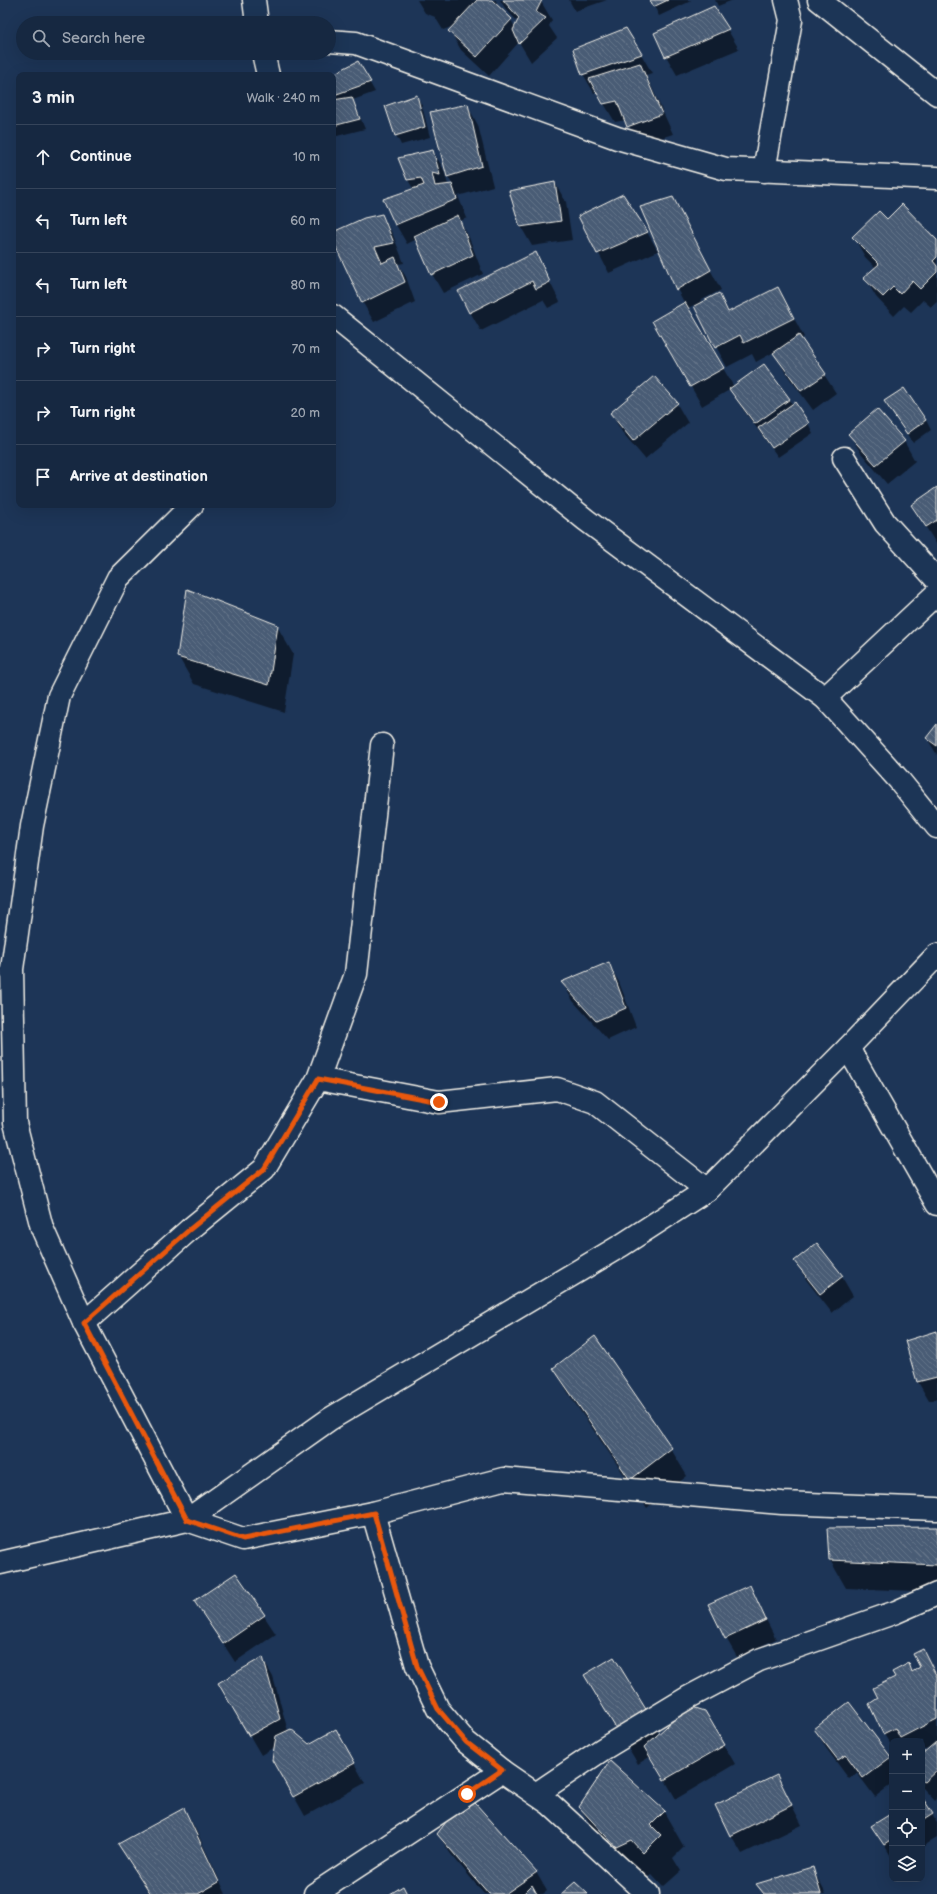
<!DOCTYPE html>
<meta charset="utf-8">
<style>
body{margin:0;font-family:"Balsamiq Sans",sans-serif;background:#1f3048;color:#f1f3f6}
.controls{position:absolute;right:12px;bottom:12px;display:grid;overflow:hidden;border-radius:8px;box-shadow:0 4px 16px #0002}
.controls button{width:36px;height:36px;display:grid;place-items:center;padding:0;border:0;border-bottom:1px solid #35445a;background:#162841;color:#f1f3f6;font:20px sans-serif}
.stop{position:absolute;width:12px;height:12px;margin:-9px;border:3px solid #ea580c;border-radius:50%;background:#fff}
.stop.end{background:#ea580c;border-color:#fff;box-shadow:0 1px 4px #0008}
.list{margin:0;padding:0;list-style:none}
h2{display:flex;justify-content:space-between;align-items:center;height:52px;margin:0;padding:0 16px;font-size:17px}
h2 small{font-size:13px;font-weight:400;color:#9ea6b1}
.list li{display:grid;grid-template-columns:26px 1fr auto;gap:12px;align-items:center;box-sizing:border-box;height:64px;padding:0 16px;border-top:1px solid #35445a}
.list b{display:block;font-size:15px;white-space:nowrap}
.list em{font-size:13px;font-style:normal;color:#9ea6b1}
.icon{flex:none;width:22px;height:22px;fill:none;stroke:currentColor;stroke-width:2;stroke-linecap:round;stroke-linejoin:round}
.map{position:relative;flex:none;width:937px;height:1894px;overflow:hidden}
.search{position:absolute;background:#162841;box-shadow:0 4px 16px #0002;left:16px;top:16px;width:320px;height:44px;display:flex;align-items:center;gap:10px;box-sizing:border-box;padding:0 14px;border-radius:22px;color:#9ea6b1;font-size:15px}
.panel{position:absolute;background:#162841;box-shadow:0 4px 16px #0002;left:16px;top:72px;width:320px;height:436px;border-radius:8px}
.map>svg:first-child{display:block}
.shadow{fill:#0007}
.building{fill:url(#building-back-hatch);stroke:#f4f1e8}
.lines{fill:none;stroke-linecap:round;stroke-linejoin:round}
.minor-casing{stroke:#f4f1e8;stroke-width:25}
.minor{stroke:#1d3557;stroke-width:22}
.route{stroke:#ea580c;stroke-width:5}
</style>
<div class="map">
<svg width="937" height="1894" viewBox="0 0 937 1894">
<defs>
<pattern id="building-back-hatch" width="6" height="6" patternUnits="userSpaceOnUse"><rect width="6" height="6" fill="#485b74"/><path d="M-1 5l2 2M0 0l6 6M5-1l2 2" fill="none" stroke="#637388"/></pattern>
</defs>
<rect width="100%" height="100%" fill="#1d3557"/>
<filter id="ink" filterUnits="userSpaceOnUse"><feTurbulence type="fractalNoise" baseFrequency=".025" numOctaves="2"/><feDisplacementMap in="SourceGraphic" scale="8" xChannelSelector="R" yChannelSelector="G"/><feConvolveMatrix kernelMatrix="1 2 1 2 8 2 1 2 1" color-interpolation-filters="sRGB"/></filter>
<g filter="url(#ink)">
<!-- shadow -->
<g class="shadow">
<polygon points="417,0 496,0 498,8 511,20 515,27 518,22 505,8 500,0 540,0 552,20 549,26 557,38 531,62 519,42 489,76 461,50 450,31 454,26 443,30 435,17 425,13"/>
<polygon points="569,0 607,0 575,11"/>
<polygon points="651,0 690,0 691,1 659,16"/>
<polygon points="715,0 733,0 718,6"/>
<polygon points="714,7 739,49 677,75 666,56"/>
<polygon points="641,54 652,73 646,75 673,134 639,145 626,120 615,122 597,92 594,93 583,74"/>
<polygon points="358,62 375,92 353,100 365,129 333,137 333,101 338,100 333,91 333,75"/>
<polygon points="417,96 422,106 430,137 401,145 396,135"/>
<polygon points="467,105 478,125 493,186 458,196 467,218 460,221 468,235 483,274 443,293 432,274 417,239 407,244 396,225 414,190 408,180 433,151 444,170 448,185 453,185 448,177 431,112"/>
<polygon points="555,183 566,202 572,240 532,246 521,227 510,192"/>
<polygon points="382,215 393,235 404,263 398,264 406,277 415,302 374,322 363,303 333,238 333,233"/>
<polygon points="580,217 647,232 658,251 609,273"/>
<polygon points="683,218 721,290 700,301 701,303 718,294 729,312 778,288 804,337 801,339 836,393 813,410 785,372 774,352 756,362 752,354 727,367 694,305 688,308 734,387 789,400 808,423 813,433 778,457 742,408 731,389 702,406 654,322 685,304 677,289"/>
<polygon points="887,220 937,241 937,302 931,307 923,300 911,312 904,306 894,316 876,297 865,278 876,268 865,257 854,237"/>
<polygon points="535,253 560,302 548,308 543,300 481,331 470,312"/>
<polygon points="654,377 677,404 688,423 645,459 622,432 611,413"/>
<polygon points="885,402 926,420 931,430 913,443"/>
<polygon points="849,434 904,441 915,461 887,484 861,453"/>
<polygon points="937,488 937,545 912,505"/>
<polygon points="277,626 293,654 284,712 194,684 178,656"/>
<polygon points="937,726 937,755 927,738"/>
<polygon points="608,963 619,982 636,1027 608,1040 573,1001 562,982"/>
<polygon points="796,1262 842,1277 853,1296 832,1313 807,1281"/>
<polygon points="937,1332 937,1399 929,1401 918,1382 906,1341"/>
<polygon points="554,1368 671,1449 687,1476 647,1508 570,1396"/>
<polygon points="937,1528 937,1592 846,1588 830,1560 828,1529"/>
<polygon points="236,1574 276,1634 235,1662 196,1602"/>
<polygon points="749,1586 776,1639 737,1657 726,1638"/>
<polygon points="923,1651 937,1676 937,1799 935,1801 922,1787 922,1756 931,1746 922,1751 922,1741 892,1741 892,1747 884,1733 880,1699 896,1677 908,1665 913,1672 921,1668"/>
<polygon points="262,1658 273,1677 288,1731 308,1745 347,1750 365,1783 305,1816 273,1759 276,1746 261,1755 219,1683"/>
<polygon points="585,1676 646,1711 659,1734 705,1712 735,1764 676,1799 651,1756 638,1764"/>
<polygon points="815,1729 890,1758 892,1762 892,1784 875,1797 857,1773 849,1779 826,1748"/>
<polygon points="610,1763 664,1812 684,1847 673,1858 681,1871 663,1887 652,1875 637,1882 601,1842 580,1807"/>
<polygon points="777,1776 802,1825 742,1854 731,1835"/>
<polygon points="922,1798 937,1823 937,1838 922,1847"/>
<polygon points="184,1809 195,1828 226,1894 150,1894 119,1845"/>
<polygon points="892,1814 892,1858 873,1826"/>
<polygon points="438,1834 536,1872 547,1891 543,1894 484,1894 450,1853"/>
<polygon points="812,1868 826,1894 763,1894 758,1885"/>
</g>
<!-- building -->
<g class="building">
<polygon points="477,0 492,0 512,19 477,57 448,31"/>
<polygon points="503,0 542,0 536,12 546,18 519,44 513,30 519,18"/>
<polygon points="650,0 668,0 653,7"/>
<polygon points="714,6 729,29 665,57 654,33"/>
<polygon points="626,28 642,54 582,75 573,49"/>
<polygon points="358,61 371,82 334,95 333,75 331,75"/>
<polygon points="640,63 662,114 627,127 617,101 603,104 589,79"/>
<polygon points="417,95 425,127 395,136 385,106"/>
<polygon points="352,97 360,119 333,126 333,100"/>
<polygon points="468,104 482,166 447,177 430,112"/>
<polygon points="433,150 440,175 432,173 435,186 452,184 457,199 395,225 383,199 424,185 421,178 407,180 398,158"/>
<polygon points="555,182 561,221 520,227 509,191"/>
<polygon points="623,194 648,232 597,254 578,216"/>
<polygon points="673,197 711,270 676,290 640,207"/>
<polygon points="902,204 937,240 937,257 933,261 937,266 937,272 920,289 912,281 900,294 893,287 883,297 863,278 879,264 852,237 879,211 887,219"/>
<polygon points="382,214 394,243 375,247 382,263 395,257 405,282 362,303 333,241 333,232 364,218"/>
<polygon points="458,215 473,255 431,275 414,236"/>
<polygon points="536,252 550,282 536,289 532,281 469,313 458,291"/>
<polygon points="778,287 794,318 744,343 740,335 715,348 694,306 719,293 728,312"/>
<polygon points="685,302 724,368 690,387 652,321"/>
<polygon points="799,335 826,374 801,391 773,353"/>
<polygon points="764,364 790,399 755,424 729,389"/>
<polygon points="654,376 678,403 633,441 610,413"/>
<polygon points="904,388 926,420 907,434 884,401"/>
<polygon points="795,402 809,423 772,448 758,428"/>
<polygon points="877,409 905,441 876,465 848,434"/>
<polygon points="937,487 937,520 926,527 911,505"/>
<polygon points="187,589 278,625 269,685 177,657"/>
<polygon points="937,724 937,746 926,738"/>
<polygon points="609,962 626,1008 596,1021 561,982"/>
<polygon points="817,1243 843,1276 820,1294 794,1261"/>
<polygon points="937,1331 937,1377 917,1382 905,1341"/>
<polygon points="595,1336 672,1448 630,1480 553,1368"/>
<polygon points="937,1527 937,1565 829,1560 827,1528"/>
<polygon points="236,1573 265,1615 223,1644 194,1601"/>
<polygon points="750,1585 766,1620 725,1639 708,1604"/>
<polygon points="923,1649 937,1677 937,1719 900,1738 895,1728 883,1734 869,1704 878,1698 873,1688 895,1677 892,1672 909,1663 912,1672 920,1667 913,1654"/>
<polygon points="263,1657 280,1719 249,1736 218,1683"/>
<polygon points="614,1657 647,1711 617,1730 584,1675"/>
<polygon points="849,1702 891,1757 863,1778 846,1755 838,1760 814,1729"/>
<polygon points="689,1706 705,1711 725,1745 664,1780 644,1747"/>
<polygon points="291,1729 309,1744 336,1729 355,1763 293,1797 272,1760 276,1736"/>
<polygon points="936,1742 937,1770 924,1782 922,1781 922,1754"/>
<polygon points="610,1761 665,1811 651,1825 661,1835 643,1853 631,1840 616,1847 579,1807"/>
<polygon points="777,1775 792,1805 730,1836 715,1805"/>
<polygon points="467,1794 537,1872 505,1894 489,1894 437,1834"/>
<polygon points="922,1797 933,1814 922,1821"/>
<polygon points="184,1808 219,1882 198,1894 151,1894 118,1844"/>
<polygon points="892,1813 892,1840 884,1845 871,1826"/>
<polygon points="813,1867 821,1894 764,1894 756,1884"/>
<polygon points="575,1882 588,1894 561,1894"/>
<polygon points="532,1885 537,1894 523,1894"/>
<polygon points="403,1886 407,1894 390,1894"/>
</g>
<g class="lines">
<defs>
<g id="minor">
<polyline points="254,0 257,23"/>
<polyline points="819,0 937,94"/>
<polyline points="329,41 356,43 617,138 726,169 937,178"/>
<polyline points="263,53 268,75"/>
<polyline points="764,171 791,20 786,0"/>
<polyline points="333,316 586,520 825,698 899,780 937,827"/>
<polyline points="844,458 885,523 937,580"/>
<polyline points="192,505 118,578 59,696 32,826 12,969 15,1123 42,1228 84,1323 187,1520 243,1539 373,1513 503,1479 782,1503 937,1509"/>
<polyline points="825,698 937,593"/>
<polyline points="848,1048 937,1204"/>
<polyline points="318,1079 439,1102 557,1089 595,1102 707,1190"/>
<polyline points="84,1323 189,1230 264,1169 318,1079 356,974 382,745"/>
<polyline points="373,1513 417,1666 438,1709 466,1742 502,1771 550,1804 648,1894"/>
<polyline points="0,1563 187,1520 330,1419 622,1245 707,1190 848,1048 937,955"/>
<polyline points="536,1794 603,1749 689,1697 759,1660 896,1612 937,1594"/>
<polyline points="315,1894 502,1771"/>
</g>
</defs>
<!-- minor casing -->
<use href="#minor" class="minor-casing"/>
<!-- minor -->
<use href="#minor" class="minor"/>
</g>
</g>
<g class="lines" filter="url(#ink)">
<!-- route -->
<polyline class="route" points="439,1102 318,1079 264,1169 189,1230 84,1323 187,1520 243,1539 374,1513 417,1666 438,1709 466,1742 502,1770 467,1794"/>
</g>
</svg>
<div class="controls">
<button>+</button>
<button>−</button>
<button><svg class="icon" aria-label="locate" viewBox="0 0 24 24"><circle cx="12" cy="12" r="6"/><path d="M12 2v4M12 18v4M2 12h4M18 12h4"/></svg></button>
<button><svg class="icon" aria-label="layers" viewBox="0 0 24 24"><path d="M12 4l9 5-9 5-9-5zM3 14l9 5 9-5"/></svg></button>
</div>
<div class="stop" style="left:467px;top:1794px"></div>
<div class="stop end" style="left:439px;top:1102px"></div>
<div class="search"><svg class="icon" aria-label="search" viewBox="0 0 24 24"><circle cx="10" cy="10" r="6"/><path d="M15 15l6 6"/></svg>Search here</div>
<section class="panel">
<h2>3 min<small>Walk · 240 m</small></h2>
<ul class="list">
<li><svg class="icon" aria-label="ahead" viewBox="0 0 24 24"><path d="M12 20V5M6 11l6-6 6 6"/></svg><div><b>Continue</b></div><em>10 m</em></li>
<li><svg class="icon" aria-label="left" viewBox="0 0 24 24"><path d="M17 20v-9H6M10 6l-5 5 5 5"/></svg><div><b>Turn left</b></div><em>60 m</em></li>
<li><svg class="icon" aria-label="left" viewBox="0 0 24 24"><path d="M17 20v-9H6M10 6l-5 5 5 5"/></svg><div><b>Turn left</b></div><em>80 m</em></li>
<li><svg class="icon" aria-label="right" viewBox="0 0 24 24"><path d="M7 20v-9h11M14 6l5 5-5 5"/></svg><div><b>Turn right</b></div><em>70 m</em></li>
<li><svg class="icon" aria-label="right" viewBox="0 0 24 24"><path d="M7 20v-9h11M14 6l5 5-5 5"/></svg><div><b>Turn right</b></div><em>20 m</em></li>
<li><svg class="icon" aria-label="arrive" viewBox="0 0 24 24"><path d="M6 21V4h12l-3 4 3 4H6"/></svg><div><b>Arrive at destination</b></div></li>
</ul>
</section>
</div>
